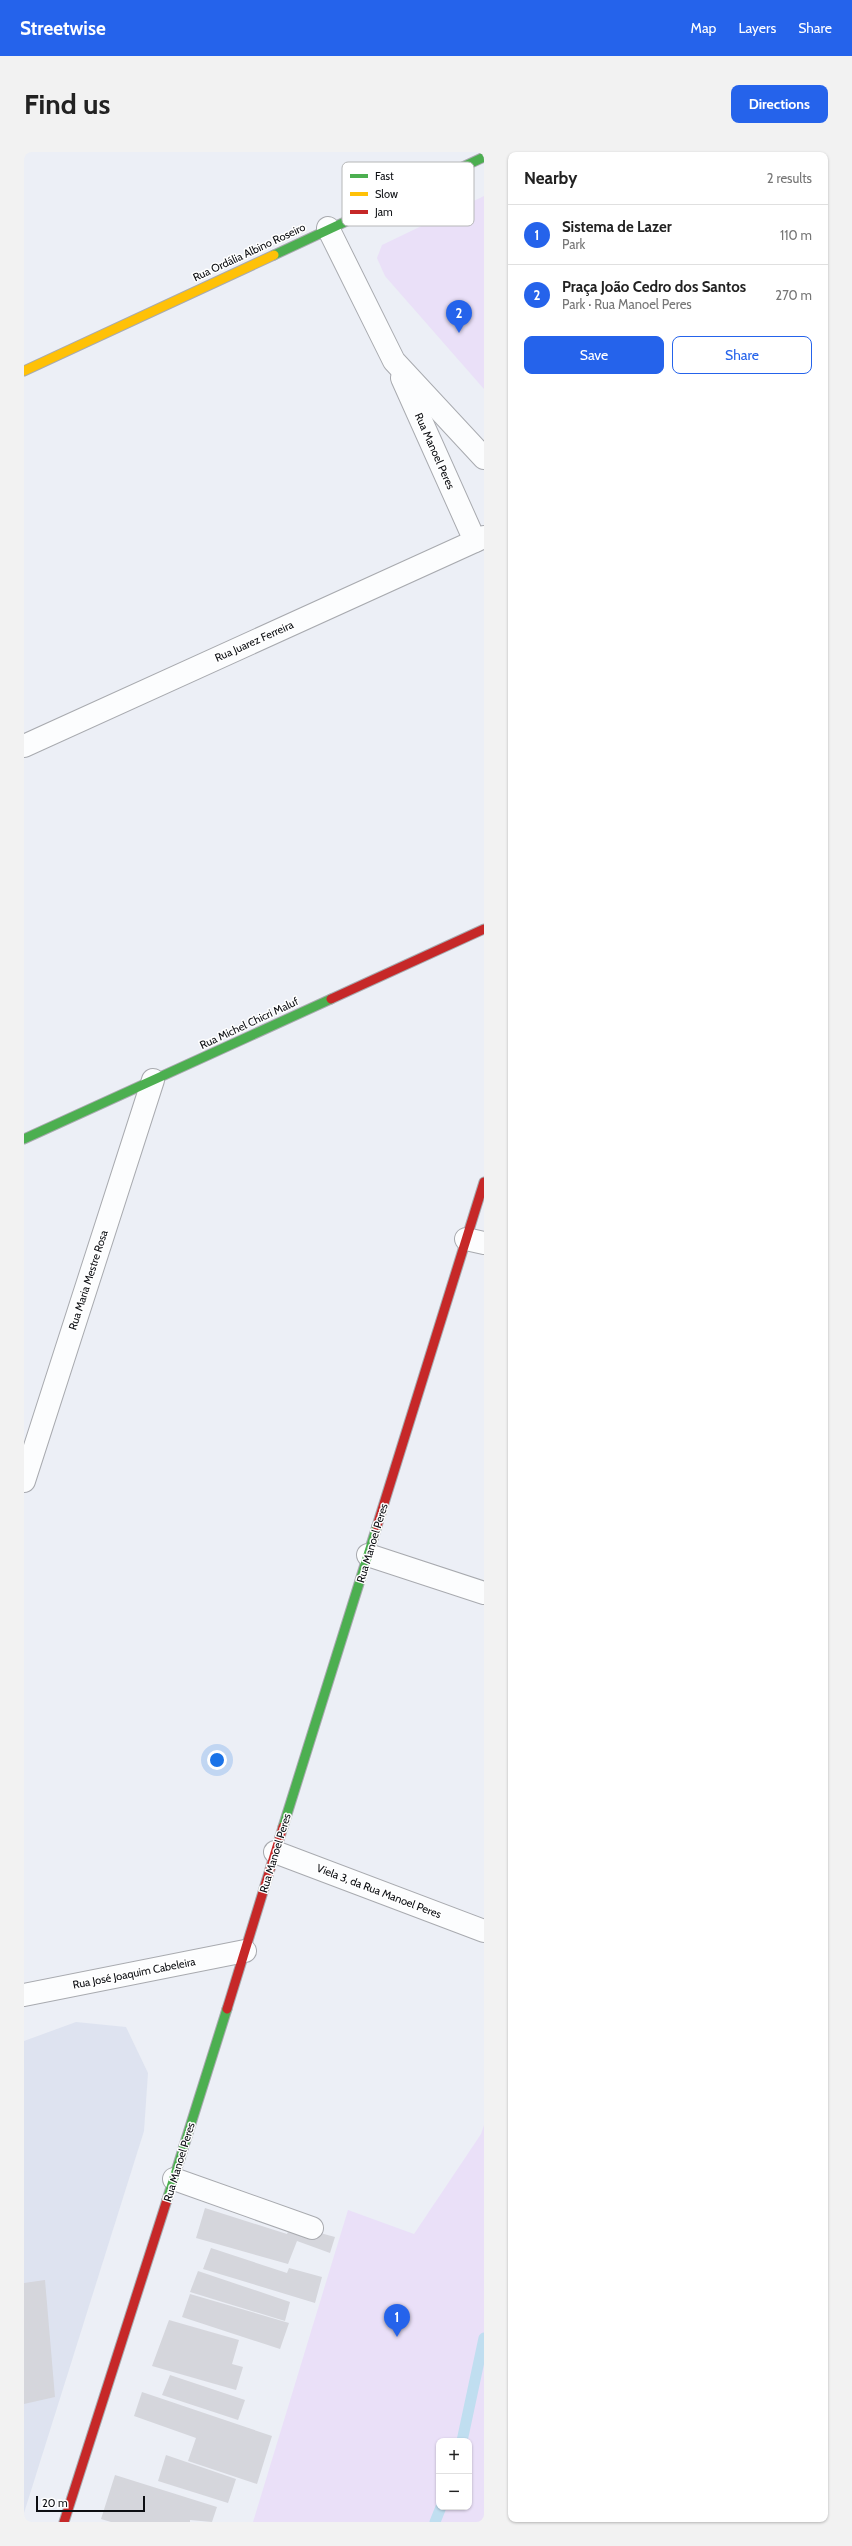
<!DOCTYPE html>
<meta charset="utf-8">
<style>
body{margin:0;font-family:Cabin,sans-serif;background:#f2f2f2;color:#222}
.controls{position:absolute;right:12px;bottom:12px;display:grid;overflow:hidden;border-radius:8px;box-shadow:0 1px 3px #0004}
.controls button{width:36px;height:36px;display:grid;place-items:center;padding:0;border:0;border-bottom:1px solid #e0e0e0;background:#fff;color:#222;font:20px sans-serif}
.scale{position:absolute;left:12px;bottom:10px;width:109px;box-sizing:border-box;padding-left:4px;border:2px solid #0c0e12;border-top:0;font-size:11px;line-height:14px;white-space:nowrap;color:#0c0e12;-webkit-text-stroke:3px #fff;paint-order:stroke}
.you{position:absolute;left:193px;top:1608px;width:14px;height:14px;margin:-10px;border:3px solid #fff;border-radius:50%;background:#1a73e8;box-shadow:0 0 0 6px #1a73e833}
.badge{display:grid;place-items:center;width:26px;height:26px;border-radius:50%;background:#2563eb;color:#fff;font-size:13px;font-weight:700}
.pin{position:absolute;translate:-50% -33px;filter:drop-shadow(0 1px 2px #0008)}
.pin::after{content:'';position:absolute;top:21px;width:14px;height:12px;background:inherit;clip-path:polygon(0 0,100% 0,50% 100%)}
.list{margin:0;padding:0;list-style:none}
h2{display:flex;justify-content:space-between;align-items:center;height:52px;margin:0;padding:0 16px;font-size:17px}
h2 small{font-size:13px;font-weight:400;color:#767676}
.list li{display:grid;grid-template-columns:26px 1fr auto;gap:12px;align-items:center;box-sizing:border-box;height:60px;padding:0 16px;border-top:1px solid #e0e0e0}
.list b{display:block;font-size:15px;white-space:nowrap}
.list p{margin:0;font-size:13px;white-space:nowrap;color:#767676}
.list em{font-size:13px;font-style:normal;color:#767676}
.actions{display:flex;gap:8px;padding:12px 16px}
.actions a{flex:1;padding:9px 0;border:1px solid #2563eb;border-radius:8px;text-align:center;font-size:14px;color:#2563eb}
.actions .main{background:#2563eb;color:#fff}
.map{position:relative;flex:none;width:460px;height:2370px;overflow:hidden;border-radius:8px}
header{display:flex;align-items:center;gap:24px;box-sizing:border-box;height:56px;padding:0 20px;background:#2563eb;color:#fff}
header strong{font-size:19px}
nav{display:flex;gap:22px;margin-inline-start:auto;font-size:14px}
.intro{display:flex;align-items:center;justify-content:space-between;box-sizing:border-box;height:96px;padding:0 24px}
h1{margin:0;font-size:28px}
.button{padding:10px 18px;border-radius:8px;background:#2563eb;color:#fff;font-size:14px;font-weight:700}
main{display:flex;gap:24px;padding:0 24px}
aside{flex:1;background:#fff;border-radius:8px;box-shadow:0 1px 3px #0004}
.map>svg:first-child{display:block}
.built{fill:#dee3f0}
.green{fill:#eae0f8;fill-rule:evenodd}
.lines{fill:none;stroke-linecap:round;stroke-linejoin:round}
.stream{stroke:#c0def0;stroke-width:11}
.building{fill:#d5d6dc}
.street-casing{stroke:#a8aaaf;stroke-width:24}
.fast-casing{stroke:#a8aaaf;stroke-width:11}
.slow-casing{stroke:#a8aaaf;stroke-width:11}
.jam-casing{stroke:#a8aaaf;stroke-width:11}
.street{stroke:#fcfdfe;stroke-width:22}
.fast{stroke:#4caf50;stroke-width:9}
.slow{stroke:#ffc107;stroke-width:9}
.jam{stroke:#c62828;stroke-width:9}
.labels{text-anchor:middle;stroke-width:3;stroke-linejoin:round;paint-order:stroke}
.street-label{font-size:11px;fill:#0c0e12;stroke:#fff}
.key{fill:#fff;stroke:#b6b7b8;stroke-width:1}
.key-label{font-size:11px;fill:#0c0e12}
</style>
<header>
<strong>Streetwise</strong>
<nav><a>Map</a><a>Layers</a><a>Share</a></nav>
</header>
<div class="intro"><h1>Find us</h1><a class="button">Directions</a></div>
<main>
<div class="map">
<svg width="460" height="2370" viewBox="0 0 460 2370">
<rect width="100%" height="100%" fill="#eceff6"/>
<!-- built -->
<polygon class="built" points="52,1870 102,1875 124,1921 120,1979 0,2361 0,1889"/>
<!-- green -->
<g class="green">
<polygon points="460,44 460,237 361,124 353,106 358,93"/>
<path d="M460,1973v397h-231l95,-312 66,24 67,-100zM415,2289h30v66h-30z"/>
</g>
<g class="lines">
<!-- stream -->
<g class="stream">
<polyline points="438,2289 460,2186"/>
<polyline points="411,2370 417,2355"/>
</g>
</g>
<!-- building -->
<g class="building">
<polygon points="181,2056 263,2082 267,2073 311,2085 306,2101 273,2089 264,2112 172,2086"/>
<polygon points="187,2096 263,2121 265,2116 298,2125 291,2151 179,2117"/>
<polygon points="174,2119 266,2150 261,2169 166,2140"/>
<polygon points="21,2128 31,2245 0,2252 0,2131"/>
<polygon points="166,2142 265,2171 256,2197 158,2165"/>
<polygon points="145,2168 215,2188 208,2212 219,2215 212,2238 128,2214"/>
<polygon points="146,2223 221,2248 214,2268 138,2243"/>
<polygon points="118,2240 248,2284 233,2332 164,2309 172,2286 110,2264"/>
<polygon points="142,2303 212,2327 204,2351 134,2329"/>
<polygon points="91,2323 193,2355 188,2370 166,2368 166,2370 87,2370 77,2367"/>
</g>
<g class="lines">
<defs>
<g id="street">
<polyline points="304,76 370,209 460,306"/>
<polyline points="378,226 451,389"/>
<polyline points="0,594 460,385"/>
<polyline points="442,1087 460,1091"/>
<polyline points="0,1329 129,928"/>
<polyline points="344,1403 460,1441"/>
<polyline points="251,1700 460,1779"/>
<polyline points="0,1843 221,1799"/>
<polyline points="150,2027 288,2076"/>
</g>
<g id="fast">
<polyline points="250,103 460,5"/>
<polyline points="0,987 307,847"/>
<polyline points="259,1675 353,1374"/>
<polyline points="143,2048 203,1857"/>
</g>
<polyline id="slow" points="0,219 250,103"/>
<g id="jam">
<polyline points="307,847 460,777"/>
<polyline points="353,1374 460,1030"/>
<polyline points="203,1857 259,1675"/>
<polyline points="40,2370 143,2048"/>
</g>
</defs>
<!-- street casing -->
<use href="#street" class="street-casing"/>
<!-- fast casing -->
<use href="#fast" class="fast-casing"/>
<!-- slow casing -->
<use href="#slow" class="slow-casing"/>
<!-- jam casing -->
<use href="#jam" class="jam-casing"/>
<!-- street -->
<use href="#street" class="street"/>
<!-- fast -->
<use href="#fast" class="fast"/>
<!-- slow -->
<use href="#slow" class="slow"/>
<!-- jam -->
<use href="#jam" class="jam"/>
</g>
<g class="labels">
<!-- street labels -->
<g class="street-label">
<text transform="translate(225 100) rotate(-25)" y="4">Rua Ordália Albino Roseiro</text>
<text transform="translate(411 299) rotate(66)" y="4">Rua Manoel Peres</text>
<text transform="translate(230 489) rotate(-24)" y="4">Rua Juarez Ferreira</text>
<text transform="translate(225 871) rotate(-25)" y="4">Rua Michel Chicri Maluf</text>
<text transform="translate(64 1128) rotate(-72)" y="4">Rua Maria Mestre Rosa</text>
<text transform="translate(348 1391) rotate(-73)" y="4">Rua Manoel Peres</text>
<text transform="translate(251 1701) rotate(-73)" y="4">Rua Manoel Peres</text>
<text transform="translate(355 1739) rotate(21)" y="4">Viela 3, da Rua Manoel Peres</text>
<text transform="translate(110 1821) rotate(-11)" y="4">Rua José Joaquim Cabeleira</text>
<text transform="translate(155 2010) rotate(-73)" y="4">Rua Manoel Peres</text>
</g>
</g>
<!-- legend -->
<rect x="318" y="10" width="132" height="64" rx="6" class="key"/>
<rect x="326" y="22" width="18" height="4" fill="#4caf50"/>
<rect x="326" y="40" width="18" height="4" fill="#ffc107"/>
<rect x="326" y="58" width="18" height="4" fill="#c62828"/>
<g class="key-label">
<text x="351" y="28">Fast</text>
<text x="351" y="46">Slow</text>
<text x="351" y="64">Jam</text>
</g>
</svg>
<div class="controls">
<button>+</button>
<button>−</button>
</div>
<div class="scale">20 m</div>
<div class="you"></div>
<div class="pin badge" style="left:373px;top:2185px">1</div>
<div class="pin badge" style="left:435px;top:181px">2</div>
</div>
<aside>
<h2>Nearby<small>2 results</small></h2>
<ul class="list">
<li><span class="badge">1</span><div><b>Sistema de Lazer</b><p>Park</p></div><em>110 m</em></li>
<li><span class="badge">2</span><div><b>Praça João Cedro dos Santos</b><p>Park · Rua Manoel Peres</p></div><em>270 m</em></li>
</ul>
<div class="actions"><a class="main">Save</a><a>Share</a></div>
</aside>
</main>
